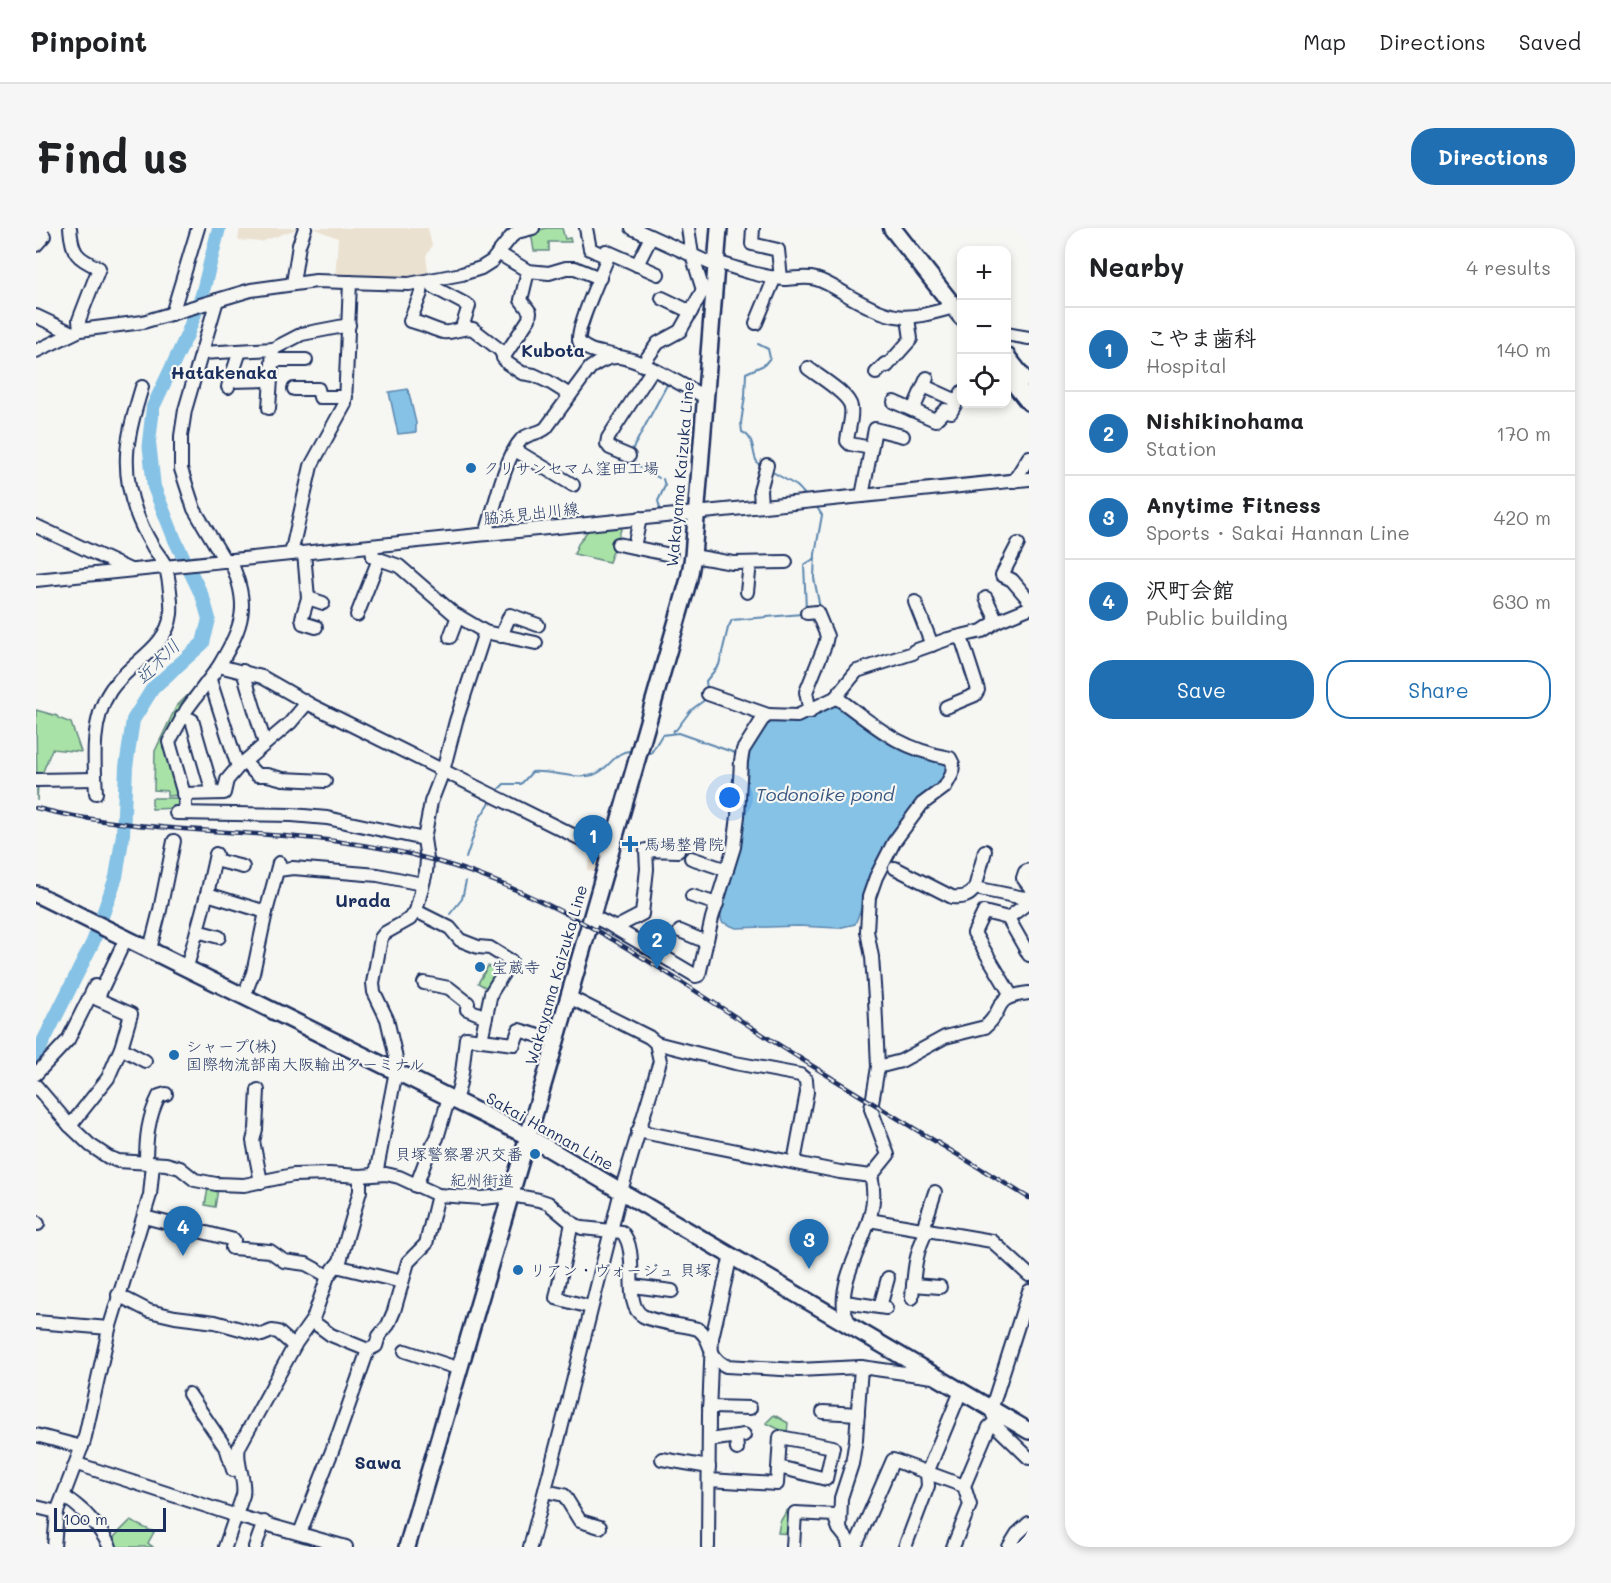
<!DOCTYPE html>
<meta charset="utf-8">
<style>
body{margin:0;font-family:Mali,"Klee One",sans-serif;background:#f6f6f6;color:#202124}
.controls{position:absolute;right:18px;top:18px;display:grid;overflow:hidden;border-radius:12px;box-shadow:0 3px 9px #0003}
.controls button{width:54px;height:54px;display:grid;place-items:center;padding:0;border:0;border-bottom:2px solid #e0e0e0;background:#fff;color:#202124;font:30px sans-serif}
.scale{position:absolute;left:18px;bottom:15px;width:112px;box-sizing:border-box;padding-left:6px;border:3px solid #1b2f5e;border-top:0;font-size:16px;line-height:21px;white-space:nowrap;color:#1b2f5e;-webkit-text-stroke:4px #f6f6f2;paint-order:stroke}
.you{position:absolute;left:694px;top:570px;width:21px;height:21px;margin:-15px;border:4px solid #fff;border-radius:50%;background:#1a73e8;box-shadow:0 0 0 9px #1a73e833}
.badge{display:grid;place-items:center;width:39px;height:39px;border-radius:50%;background:#1f6fb2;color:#fff;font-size:20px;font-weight:700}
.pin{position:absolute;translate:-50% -50px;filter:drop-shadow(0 2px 3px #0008)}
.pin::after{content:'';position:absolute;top:32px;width:21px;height:18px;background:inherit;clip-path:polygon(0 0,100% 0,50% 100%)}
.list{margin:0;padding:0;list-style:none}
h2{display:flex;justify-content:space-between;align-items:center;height:78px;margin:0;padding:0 24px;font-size:26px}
h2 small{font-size:20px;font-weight:400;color:#757577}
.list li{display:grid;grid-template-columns:39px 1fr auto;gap:18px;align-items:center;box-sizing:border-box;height:84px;padding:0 24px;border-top:2px solid #e0e0e0}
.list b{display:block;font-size:22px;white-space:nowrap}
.list p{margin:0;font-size:20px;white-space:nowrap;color:#757577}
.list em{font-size:20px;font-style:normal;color:#757577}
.actions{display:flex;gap:12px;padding:18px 24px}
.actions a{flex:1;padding:14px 0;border:2px solid #1f6fb2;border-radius:24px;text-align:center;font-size:21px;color:#1f6fb2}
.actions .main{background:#1f6fb2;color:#fff}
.icon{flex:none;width:33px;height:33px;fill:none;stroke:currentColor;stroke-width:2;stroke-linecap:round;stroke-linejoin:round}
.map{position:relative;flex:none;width:993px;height:1319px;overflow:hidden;border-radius:24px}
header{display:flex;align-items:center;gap:36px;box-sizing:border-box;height:84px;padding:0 30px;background:#fff;border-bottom:2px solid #e0e0e0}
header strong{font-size:28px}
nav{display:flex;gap:33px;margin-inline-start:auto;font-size:21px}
.intro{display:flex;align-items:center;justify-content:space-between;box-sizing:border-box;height:144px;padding:0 36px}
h1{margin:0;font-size:42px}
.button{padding:15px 27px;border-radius:24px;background:#1f6fb2;color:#fff;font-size:21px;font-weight:700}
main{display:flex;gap:36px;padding:0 36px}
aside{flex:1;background:#fff;border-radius:24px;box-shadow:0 3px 9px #0003}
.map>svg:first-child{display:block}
.built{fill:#ebe1d1}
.green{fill:#a9e2a6;stroke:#628882;stroke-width:1.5}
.water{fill:#85c2e5;stroke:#5b87af;stroke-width:1.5}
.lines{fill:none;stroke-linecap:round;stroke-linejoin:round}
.stream{stroke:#5b87af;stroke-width:2}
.river{stroke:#85c2e5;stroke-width:14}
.minor-casing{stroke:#1b2f5e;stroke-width:16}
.major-casing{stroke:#1b2f5e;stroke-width:20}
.highway-casing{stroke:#1b2f5e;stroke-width:21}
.minor{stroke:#f6f6f2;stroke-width:12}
.major{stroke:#f6f6f2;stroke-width:15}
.highway{stroke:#f6f6f2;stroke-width:16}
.rail-casing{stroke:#1b2f5e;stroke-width:4.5}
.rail{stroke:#f6f6f2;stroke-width:2;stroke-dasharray:7;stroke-linecap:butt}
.poi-dot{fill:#1f6fb2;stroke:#f6f6f2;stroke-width:2}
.labels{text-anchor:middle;stroke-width:4.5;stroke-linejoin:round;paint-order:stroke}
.poi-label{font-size:16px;fill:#1b2f5e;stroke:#f6f6f2;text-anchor:start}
.street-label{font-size:16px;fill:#1b2f5e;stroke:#f6f6f2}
.neighbourhood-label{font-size:18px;font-weight:bold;fill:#1b2f5e;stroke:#f6f6f2}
.water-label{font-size:18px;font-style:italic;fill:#365480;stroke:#f6f6f2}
</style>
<header>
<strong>Pinpoint</strong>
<nav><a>Map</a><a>Directions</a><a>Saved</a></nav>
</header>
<div class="intro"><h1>Find us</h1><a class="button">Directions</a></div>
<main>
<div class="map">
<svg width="993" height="1319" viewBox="0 0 993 1319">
<rect width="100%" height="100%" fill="#f6f6f2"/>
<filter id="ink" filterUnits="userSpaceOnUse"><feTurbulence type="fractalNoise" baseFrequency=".0167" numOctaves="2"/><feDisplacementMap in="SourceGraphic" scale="12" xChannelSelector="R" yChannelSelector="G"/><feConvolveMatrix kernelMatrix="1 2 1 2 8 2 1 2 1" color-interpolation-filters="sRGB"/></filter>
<g filter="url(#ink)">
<!-- built -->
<g class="built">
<polygon points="204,0 263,0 225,14 202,12"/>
<polygon points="276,0 392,0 396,18 390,28 393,49 355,52 299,51 302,10"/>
<polygon points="593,605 599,607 599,612 602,613 600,619 604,620 603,624 586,620 589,610 592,611"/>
<polygon points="556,624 561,626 563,632 561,645 551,642"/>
</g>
<!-- green -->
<g class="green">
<polygon points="511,0 526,0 529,11 534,10 535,14 513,14 513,23 498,23 495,4"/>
<polygon points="587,296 573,334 538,326 542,316 553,301"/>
<polygon points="168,451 133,510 146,567 131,568 131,563 118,562 119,523 140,479"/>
<polygon points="0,482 21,488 22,490 35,495 45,524 16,521 2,556 1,573"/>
<polygon points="116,570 145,570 145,580 116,581"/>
<polygon points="452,738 465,744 454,762 442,755"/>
<polygon points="172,960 182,961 179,979 169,977"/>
<polygon points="738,1187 752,1195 751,1205 730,1195"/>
<polygon points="751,1282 756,1283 755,1306 742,1305 744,1294"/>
<polygon points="94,1293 118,1304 112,1315 117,1319 81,1319 77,1313 79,1308"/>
</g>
<!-- water -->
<g class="water">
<polygon points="372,161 380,195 380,204 362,206 353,164"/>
<path d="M795,476l9,1 107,60 3,6c-10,16 -28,23 -40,39 -26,34 -39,75 -55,114l-17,4 -40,-2 -62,2 -14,-6 -3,-14 24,-151 23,-36z"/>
</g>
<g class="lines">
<!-- stream -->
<g class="stream">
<path d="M722,116l10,5 2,9 -6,7 -18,8 -1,23 -4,27 1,9c16,7 7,24 19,35"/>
<polyline points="595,224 632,155"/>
<polyline points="595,233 623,250"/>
<polyline points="733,242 761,258 772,270"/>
<polyline points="780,278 786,287 779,326 778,350 784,380"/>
<polyline points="625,284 622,273 629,258 627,251"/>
<polyline points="770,381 768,337 779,330"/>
<polyline points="671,462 670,453 683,437 692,400 696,392 766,386"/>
<polyline points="637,505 638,502 640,502 655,482 670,471"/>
<polyline points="608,525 615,525 626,507 642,505 702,526"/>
<path d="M459,565l9,-9h17l11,-12c17,-2 43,8 61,3 16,-4 22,-26 39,-24"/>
<polyline points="430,630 443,591 455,573"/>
<polyline points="414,686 426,671 430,653"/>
</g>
<!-- river -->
<polyline class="river" points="0,828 57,714 80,649 87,606 90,539 97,492 117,460 167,415 173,391 167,370 139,312 118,259 113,214 117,179 151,107 166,67 183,0"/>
<defs>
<g id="minor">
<path d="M34,0c2,25 6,30 29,40l-20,52 1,10"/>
<path d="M550,0l4,21 15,7 2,3c-5,13 -34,76 -27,84 9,10 23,9 35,13"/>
<polyline points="596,0 680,38"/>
<polyline points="717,0 716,16 742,22 745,50"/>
<polyline points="0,17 8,8 1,0"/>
<polyline points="462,25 492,43 513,45 530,40 539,40 564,50"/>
<polyline points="569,28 570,23 622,46"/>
<path d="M681,34c21,7 44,15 67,17 11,0 21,-3 32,0 11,3 23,11 33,17 46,26 55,25 105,11"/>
<polyline points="601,37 615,9"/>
<polyline points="393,53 399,60 433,78 427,96 431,99"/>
<path d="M386,54l-1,11 -11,28c12,2 22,8 33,11 10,2 19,-6 30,-3l27,21 7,13 15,10 12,2 15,7 21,13"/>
<polyline points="257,55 263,17 269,0"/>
<polyline points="626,70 655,84"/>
<polyline points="181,72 149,182 145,208 145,241 158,281 189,333"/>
<polyline points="136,86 162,0"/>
<polyline points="0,88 36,105"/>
<polyline points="720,95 739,49"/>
<polyline points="970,106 993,110"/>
<polyline points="0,123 44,102 107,94 215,62 280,53 373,56 426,46 445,40 456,33 475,9 481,4 497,0"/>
<polyline points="166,125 237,121 266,106 313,97"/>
<polyline points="467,130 493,91 494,84 485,72 492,43"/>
<polyline points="237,132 270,132"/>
<polyline points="606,137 622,115 644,103 667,62 656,27 652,0"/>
<path d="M772,140c11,9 41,26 43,39 2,11 -3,23 -4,34l3,3 21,4"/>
<polyline points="840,145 849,136 851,138 875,111 872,90"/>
<polyline points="194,153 235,152"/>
<polyline points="888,158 921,173"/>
<polyline points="192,159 204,123"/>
<polyline points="258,161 282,161 284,169 310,169"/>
<polyline points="858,174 899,192 909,182 915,184 926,164"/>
<polyline points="233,180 237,121"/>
<polyline points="877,182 891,150"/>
<polyline points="479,222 537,257"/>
<polyline points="593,228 574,220 571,216 572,210 616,142"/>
<polyline points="978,253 993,229"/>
<polyline points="826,268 839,201 867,208"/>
<polyline points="725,278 724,262 731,237"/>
<polyline points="0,298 94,342"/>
<path d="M450,306c8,-24 19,-77 35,-94 6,-7 18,-6 25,-12l44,-60c8,-6 19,-12 30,-11 25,4 62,29 86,40"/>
<polyline points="582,316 635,327"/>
<polyline points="982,316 966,347 976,352 993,372"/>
<polyline points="336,318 337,329 363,338 417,385 449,404 500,415"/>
<polyline points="598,319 604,290"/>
<polyline points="268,325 272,370 266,390 267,395 280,399"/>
<polyline points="255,326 275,238 309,176 314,54"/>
<polyline points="657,328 697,335 750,334"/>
<polyline points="0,352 993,251"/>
<polyline points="711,364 714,335"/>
<polyline points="272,370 287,375"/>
<polyline points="950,370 961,393"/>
<polyline points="879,374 896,417"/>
<polyline points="771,385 781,384 791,408 789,417 770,464 774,484"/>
<polyline points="321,387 343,331"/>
<polyline points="465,408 474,387 502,397"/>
<polyline points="414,409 422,388"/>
<path d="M183,438c24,-41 32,-60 11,-106"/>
<polyline points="207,443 229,516"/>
<polyline points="174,452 202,539"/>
<polyline points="672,466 732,487"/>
<polyline points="799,470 821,443 877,425 878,423 912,411 946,403 961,393 993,380"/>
<polyline points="910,479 939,467 942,462 925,409"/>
<polyline points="146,488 156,492 177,565"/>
<polyline points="208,534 221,547 231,547 247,551 289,553"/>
<polyline points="0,552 59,551"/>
<path d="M60,565c-2,-33 -5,-73 14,-102 18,-28 57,-42 61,-77 1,-11 -2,-35 -5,-46 -2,-8 -10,-15 -14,-23 -6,-10 -12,-22 -16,-33 -17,-48 -8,-78 6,-125"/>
<polyline points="147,566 188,565 191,552 202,539 254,495 271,475"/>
<polyline points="140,585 256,587 291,590 388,611"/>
<polyline points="149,585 149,570 133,514 151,481 183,438 226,449 275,477 573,625"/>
<polyline points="655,630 691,642"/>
<polyline points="179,632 207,639"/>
<path d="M859,640l57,29c10,1 17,0 23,-9l49,10 5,-1"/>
<polyline points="242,642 257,640 342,647 386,656"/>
<polyline points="993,642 989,644 987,650 993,658"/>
<polyline points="939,660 949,623"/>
<polyline points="171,666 230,684"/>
<polyline points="656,668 681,676"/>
<polyline points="380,683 414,700 424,712 442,719 454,720 475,733 455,765 445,812"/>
<path d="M556,688l18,9 86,51 3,-1 13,-57 22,-71 4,-31 3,-55 2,-11 19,-30 6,-5 29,1 38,-18 5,2c39,29 60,49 110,58l3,6 -1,10 -7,13 -23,17 -28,38 -18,35 -7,20 -2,34 5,26 3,42 3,68 -7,42 17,46 -17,21"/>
<polyline points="972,690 993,727"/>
<polyline points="579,700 606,686 611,641 610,622 642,623"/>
<polyline points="161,703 183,709"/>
<polyline points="644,703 670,714"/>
<polyline points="114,721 124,682 138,613"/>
<polyline points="151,739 171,666 180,626"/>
<polyline points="388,755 413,760 432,775 431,781 450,789"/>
<polyline points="975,767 938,705 948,684 972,690 993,674"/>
<polyline points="208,768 217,745 230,684 243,635"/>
<polyline points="620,815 699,835 764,847 770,852 771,864 758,934"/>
<polyline points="85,820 109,833"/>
<path d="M842,839l23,-6 44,-24 40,-10c22,-18 4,-29 44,-34"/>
<polyline points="0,846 32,812 59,758"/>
<path d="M0,858l34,40 20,19 18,12 10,4 48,3 14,4 15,12 21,4 28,1 49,-10 36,-1 31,2 26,-2 13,3 39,18 44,3 29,-3 28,5 9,3 24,20 10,5 40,4c19,21 -1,72 21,84 14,7 40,9 55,13 16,12 8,27 28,37l72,4 63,-3 72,10"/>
<polyline points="222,862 220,901 217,913 225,954"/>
<path d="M419,872c8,-21 8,-39 11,-62l48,6 5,-14 37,11"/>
<polyline points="34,898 72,850 85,820 95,786 61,771 90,710"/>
<path d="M602,903l202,41 31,4c13,47 -32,88 -27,134 1,5 5,11 7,17"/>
<path d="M110,935c0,-25 2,-45 13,-67l7,-2"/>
<polyline points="340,946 360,843 360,830 351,791 338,764 337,755 345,710 349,705 374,691 380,683 390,644 391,631 388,611 395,574 407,543 420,493 449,404"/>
<polyline points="380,958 392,926 401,910 413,869"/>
<polyline points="108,989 198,1012 196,1020 234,1023 248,1033 270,1036 292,1048"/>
<polyline points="833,992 956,1013 993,1047"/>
<polyline points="0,994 2,996"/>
<polyline points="536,995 520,1070 554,1079"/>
<polyline points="887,1001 899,964"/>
<polyline points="300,1038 366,1054"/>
<polyline points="877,1057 904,1059"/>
<polyline points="597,1058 636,1063"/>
<polyline points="993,1063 955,1182 963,1201 993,1230"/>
<polyline points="82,1067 113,1083 139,1089 179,1094 226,1107 236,1103 242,1104 258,1118"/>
<path d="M876,1070c2,-25 3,-47 16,-69"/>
<polyline points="809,1074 850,1080"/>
<polyline points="844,1079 852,1050"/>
<polyline points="0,1094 73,1100"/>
<polyline points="332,1122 340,1118 343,1108 352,1097 358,1083 372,1034 390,1016 402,967"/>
<polyline points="369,1123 424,1141"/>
<polyline points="153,1166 191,1222 197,1242"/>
<polyline points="673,1179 714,1180"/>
<polyline points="787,1184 822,1186"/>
<polyline points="0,1207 46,1219"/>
<polyline points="700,1209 701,1221"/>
<polyline points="673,1212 708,1207"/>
<polyline points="626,1231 673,1239"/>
<polyline points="41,1236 201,1288 310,1319"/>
<polyline points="673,1252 741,1256 744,1209 797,1219 790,1251 743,1239"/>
<polyline points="928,1258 953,1199 960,1193"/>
<polyline points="509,1263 528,1267 544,1293 564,1299"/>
<path d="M27,1268c20,12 36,30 47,51"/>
<polyline points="0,1279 21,1284"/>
<polyline points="264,1305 303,1205 332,1122 295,1107 276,1093"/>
<polyline points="18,1319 21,1284 48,1213 73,1101 114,967 117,936"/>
<path d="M189,1319l18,-52c3,-17 -8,-31 -4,-48l57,-104 17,-24 15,-43 12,-15 20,-70v-15"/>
<polyline points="219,1319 228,1294"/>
<polyline points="494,1319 525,1201 585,963 624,833 620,815 613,809 533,769"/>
<polyline points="672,1319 673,1186 676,1110 695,1027"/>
<polyline points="757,1319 759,1285 798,1287 803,1301"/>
<polyline points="813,1319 811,1311 804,1302 805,1270 816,1236 820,1211 825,1139"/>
<polyline points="819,1319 857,1232 928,1258 934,1277 917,1319"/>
<polyline points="869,1319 892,1258 891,1245 925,1163"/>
<polyline points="973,1319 981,1306 993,1295"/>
</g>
<g id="major">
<polyline points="0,666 491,908 993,1203"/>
<polyline points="371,1319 520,813 653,351 657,328 683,0"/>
</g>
<g id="highway">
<polyline points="856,0 926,89"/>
<polyline points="970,128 988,151"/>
<polyline points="970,145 993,174"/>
</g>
</defs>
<!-- minor casing -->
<use href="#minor" class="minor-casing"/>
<!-- major casing -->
<use href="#major" class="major-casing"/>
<!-- highway casing -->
<use href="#highway" class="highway-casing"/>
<!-- minor -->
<use href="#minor" class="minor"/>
<!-- major -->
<use href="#major" class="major"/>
<!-- highway -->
<use href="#highway" class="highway"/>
<defs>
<path id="rail" d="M0,580c132,33 269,15 400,53 123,35 226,109 332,177 86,55 174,107 261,160"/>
</defs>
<!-- rail casing -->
<use href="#rail" class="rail-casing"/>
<!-- rail -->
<use href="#rail" class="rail"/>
</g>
</g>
<!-- markers -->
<g class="poi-dot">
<circle cx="435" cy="240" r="6"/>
<path d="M591 607h6v6h6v6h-6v6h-6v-6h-6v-6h6z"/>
<circle cx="444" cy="739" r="6"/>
<circle cx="138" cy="827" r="6"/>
<circle cx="499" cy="926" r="6"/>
<circle cx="482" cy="1042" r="6"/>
</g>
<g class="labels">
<!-- poi labels -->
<g class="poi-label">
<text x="447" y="246">クリサンセマム窪田工場</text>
<text x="608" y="622">馬場整骨院</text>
<text x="456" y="745">宝蔵寺</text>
<text x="150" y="824">シャープ(株)<tspan x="150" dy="18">国際物流部南大阪輸出ターミナル</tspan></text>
<text x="487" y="932" text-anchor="end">貝塚警察署沢交番</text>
<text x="494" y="1048">リアン・ヴォージュ 貝塚</text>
</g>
<!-- street labels -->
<g class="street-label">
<text transform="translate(644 246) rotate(-85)" y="6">Wakayama Kaizuka Line</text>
<text transform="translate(495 285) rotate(-6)" y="6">脇浜見出川線</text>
<text transform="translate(520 747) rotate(-74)" y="6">Wakayama Kaizuka Line</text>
<text transform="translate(514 903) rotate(29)" y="6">Sakai Hannan Line</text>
<text transform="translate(446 952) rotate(1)" y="6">紀州街道</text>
</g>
<!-- neighbourhood labels -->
<g class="neighbourhood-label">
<text x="517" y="129">Kubota</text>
<text x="188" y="151">Hatakenaka</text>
<text x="327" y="679">Urada</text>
<text x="342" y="1241">Sawa</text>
</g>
<!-- water labels -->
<g class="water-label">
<text transform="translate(122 434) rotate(-45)" y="6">近木川</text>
<text x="789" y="573">Todonoike pond</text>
</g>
</g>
</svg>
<div class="controls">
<button>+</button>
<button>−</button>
<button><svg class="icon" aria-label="locate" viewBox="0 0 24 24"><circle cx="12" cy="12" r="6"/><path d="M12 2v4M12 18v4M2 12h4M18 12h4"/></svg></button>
</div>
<div class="scale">100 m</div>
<div class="you"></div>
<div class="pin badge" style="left:557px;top:637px">1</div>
<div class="pin badge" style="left:621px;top:741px">2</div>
<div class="pin badge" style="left:773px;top:1041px">3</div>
<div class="pin badge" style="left:147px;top:1028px">4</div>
</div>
<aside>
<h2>Nearby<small>4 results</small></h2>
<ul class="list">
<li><span class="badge">1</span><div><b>こやま歯科</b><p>Hospital</p></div><em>140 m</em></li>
<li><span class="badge">2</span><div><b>Nishikinohama</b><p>Station</p></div><em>170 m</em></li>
<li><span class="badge">3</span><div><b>Anytime Fitness</b><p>Sports · Sakai Hannan Line</p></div><em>420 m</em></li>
<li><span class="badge">4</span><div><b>沢町会館</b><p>Public building</p></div><em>630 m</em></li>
</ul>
<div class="actions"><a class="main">Save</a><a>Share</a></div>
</aside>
</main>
